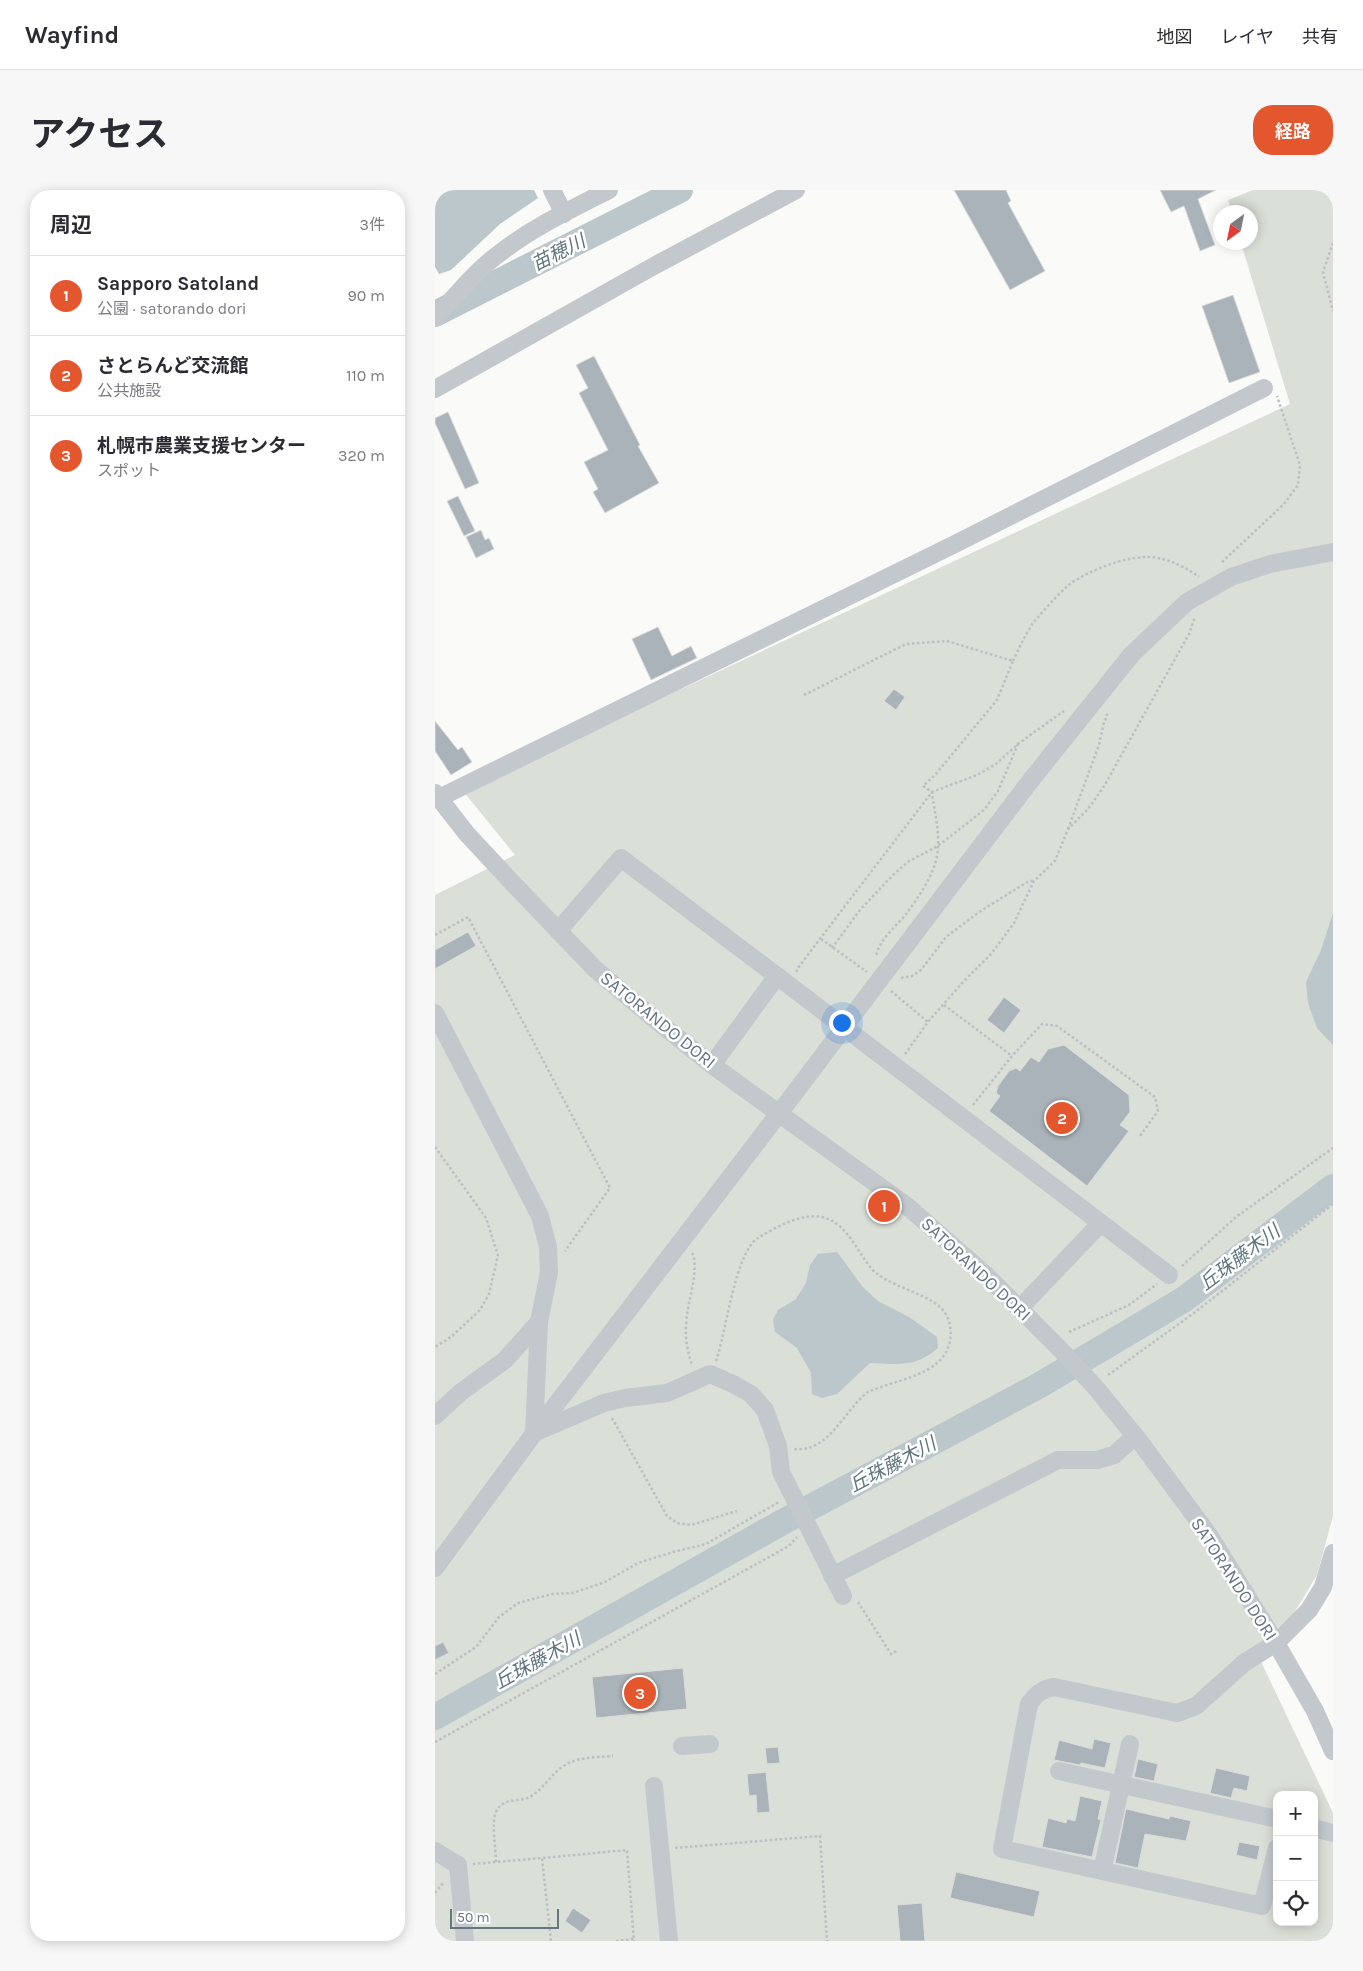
<!DOCTYPE html>
<html lang="ja">
<meta charset="utf-8">
<style>
body{margin:0;font-family:Karla,"Noto Sans JP",sans-serif;background:#f7f7f7;color:#2b2b33}
.controls{position:absolute;right:15px;bottom:15px;display:grid;overflow:hidden;border-radius:10px;box-shadow:0 2px 12px #0003}
.controls button{width:45px;height:45px;display:grid;place-items:center;padding:0;border:0;border-bottom:1px solid #e1e1e2;background:#fff;color:#2b2b33;font:25px sans-serif}
.compass{position:absolute;left:778px;top:15px;width:45px;height:45px;border-radius:50%;background:#fff;box-shadow:0 2px 12px #0003;rotate:213deg}
.scale{position:absolute;left:15px;bottom:12px;width:109px;box-sizing:border-box;padding-left:5px;border:2px solid #657683;border-top:0;font-size:14px;line-height:18px;white-space:nowrap;color:#657683;-webkit-text-stroke:4px #fff;paint-order:stroke}
.you{position:absolute;left:406px;top:832px;width:18px;height:18px;margin:-12px;border:4px solid #fff;border-radius:50%;background:#1a73e8;box-shadow:0 0 0 8px #1a73e833}
.badge{display:grid;place-items:center;width:32px;height:32px;border-radius:50%;background:#e4572e;color:#fff;font-size:16px;font-weight:700}
.pin{position:absolute;translate:-50% -50%;border:2px solid #fff;box-shadow:0 1px 5px #0006}
.list{margin:0;padding:0;list-style:none}
h2{display:flex;justify-content:space-between;align-items:center;height:65px;margin:0;padding:0 20px;font-size:21px}
h2 small{font-size:16px;font-weight:400;color:#7c7c81}
.list li{display:grid;grid-template-columns:32px 1fr auto;gap:15px;align-items:center;box-sizing:border-box;height:80px;padding:0 20px;border-top:1px solid #e1e1e2}
.list b{display:block;font-size:19px;white-space:nowrap}
.list p{margin:0;font-size:16px;white-space:nowrap;color:#7c7c81}
.list em{font-size:16px;font-style:normal;color:#7c7c81}
.icon{flex:none;width:28px;height:28px;fill:none;stroke:currentColor;stroke-width:2;stroke-linecap:round;stroke-linejoin:round}
.map{position:relative;flex:none;width:898px;height:1751px;overflow:hidden;border-radius:20px}
header{display:flex;align-items:center;gap:30px;box-sizing:border-box;height:70px;padding:0 25px;background:#fff;border-bottom:1px solid #e1e1e2}
header strong{font-size:24px}
nav{display:flex;gap:28px;margin-inline-start:auto;font-size:18px}
.intro{display:flex;align-items:center;justify-content:space-between;box-sizing:border-box;height:120px;padding:0 30px}
h1{margin:0;font-size:35px}
.button{padding:12px 22px;border-radius:20px;background:#e4572e;color:#fff;font-size:18px;font-weight:700}
main{display:flex;gap:30px;padding:0 30px}
aside{flex:1;background:#fff;border-radius:20px;box-shadow:0 2px 12px #0003}
.map>svg:first-child{display:block}
.green{fill:#dadfd7;fill-rule:evenodd}
.water{fill:#bbc7cb}
.lines{fill:none;stroke-linecap:round;stroke-linejoin:round}
.river{stroke:#bbc7cb;stroke-width:26}
.building{fill:#aab3b9;stroke:#dcdcda}
.path{stroke:#bbbfc2;stroke-width:2.5;stroke-dasharray:2.5 2.5;stroke-linecap:butt}
.minor{stroke:#c3c8cc;stroke-width:18}
.minor-bridge{stroke:#c3c8cc;stroke-width:18}
.labels{text-anchor:middle;stroke-width:5;stroke-linejoin:round;paint-order:stroke}
.street-label{font-size:18px;fill:#657683;stroke:#fff}
.water-label{font-size:19px;font-style:italic;fill:#60757c;stroke:#fff}
</style>
<header>
<strong>Wayfind</strong>
<nav><a>地図</a><a>レイヤ</a><a>共有</a></nav>
</header>
<div class="intro"><h1>アクセス</h1><a class="button">経路</a></div>
<main>
<aside>
<h2>周辺<small>3件</small></h2>
<ul class="list">
<li><span class="badge">1</span><div><b>Sapporo Satoland</b><p>公園 · satorando dori</p></div><em>90 m</em></li>
<li><span class="badge">2</span><div><b>さとらんど交流館</b><p>公共施設</p></div><em>110 m</em></li>
<li><span class="badge">3</span><div><b>札幌市農業支援センター</b><p>スポット</p></div><em>320 m</em></li>
</ul>
</aside>
<div class="map">
<svg width="898" height="1751" viewBox="0 0 898 1751">
<rect width="100%" height="100%" fill="#fafaf8"/>
<!-- green -->
<path class="green" d="M818,0h80v1326l-16,59 -23,38 -39,36 78,164v128h-898v-1046l80,-40 -52,-64 827,-387 -49,-161 10,-1v-30h-19l-4,-12zM842,1605h37v127h-37z"/>
<!-- water -->
<g class="water">
<polygon points="0,0 99,0 103,8 65,34 16,80 4,84 0,77"/>
<polygon points="898,723 898,855 882,838 873,813 871,792 886,760"/>
<path d="M402,1062l25,34 16,15 31,16 28,20 1,11c-23,20 -40,16 -68,15l-33,31 -15,4 -10,-4 -1,-21 -14,-25 -22,-16 -2,-12 5,-10 18,-11 10,-16 4,-18 8,-11z"/>
</g>
<g class="lines">
<!-- river -->
<g class="river">
<polyline points="0,124 245,0"/>
<polyline points="0,1527 344,1334 605,1195 748,1110 898,997"/>
</g>
</g>
<!-- building -->
<g class="building">
<polygon points="519,0 571,0 576,11 573,13 610,81 575,100"/>
<polygon points="725,0 781,0 763,9 780,55 765,61 749,16 736,22"/>
<polygon points="798,105 825,182 794,193 767,116"/>
<polygon points="159,166 205,255 203,256 224,293 170,323 158,302 163,299 149,272 173,260 144,203 153,198 141,175"/>
<polygon points="13,222 44,293 30,299 0,233 0,228"/>
<polygon points="23,306 40,341 29,346 12,311"/>
<polygon points="46,340 50,350 54,348 59,359 41,368 31,347"/>
<polygon points="223,437 237,466 256,456 262,468 216,490 197,449"/>
<polygon points="459,499 470,507 461,520 449,511"/>
<polygon points="0,531 23,560 27,557 37,572 16,585 0,561"/>
<polygon points="33,742 41,756 0,779 0,760"/>
<polygon points="569,807 586,820 569,843 552,830"/>
<polygon points="629,855 694,905 695,922 685,935 694,941 652,996 554,921 565,906 561,903 563,896 574,881 581,878 585,881 596,867 604,872 613,859"/>
<polygon points="8,1452 14,1463 0,1470 0,1456"/>
<polygon points="248,1478 252,1519 161,1528 157,1487"/>
<polygon points="659,1549 676,1553 670,1578 646,1573 645,1575 619,1570 624,1550 657,1559"/>
<polygon points="343,1557 345,1573 332,1574 330,1558"/>
<polygon points="703,1569 723,1574 719,1591 699,1587"/>
<polygon points="781,1578 815,1586 812,1601 799,1598 796,1608 775,1603"/>
<polygon points="331,1582 335,1622 322,1623 321,1605 314,1606 312,1584"/>
<polygon points="645,1606 667,1611 663,1629 666,1630 657,1667 607,1657 613,1628 631,1633 632,1629 640,1631"/>
<polygon points="691,1619 734,1629 735,1626 756,1631 751,1651 710,1644 703,1678 680,1673"/>
<polygon points="804,1652 825,1656 822,1670 801,1665"/>
<polygon points="521,1682 605,1701 599,1727 515,1708"/>
<polygon points="487,1713 490,1751 465,1751 462,1715"/>
<polygon points="138,1718 156,1730 147,1743 130,1731"/>
</g>
<g class="lines">
<!-- path -->
<g class="path">
<polyline points="898,53 888,82 898,121"/>
<polyline points="787,372 849,314 863,295 865,275 842,206"/>
<path d="M578,471c6,-13 12,-26 20,-38 11,-13 24,-28 37,-39 21,-15 62,-31 88,-26 15,3 29,10 41,19"/>
<path d="M369,505l102,-51 41,-3 66,20 -16,39 -62,75 -12,11 9,6c2,18 7,36 6,54 0,24 -18,49 -32,68 -11,14 -27,25 -30,43"/>
<polyline points="633,639 664,555 669,532 672,527 672,522"/>
<polyline points="0,745 33,727 175,998 130,1061"/>
<polyline points="386,749 432,782"/>
<polyline points="397,758 425,720 458,685 474,671 503,656 549,620 563,601 583,554"/>
<polyline points="362,782 362,779 497,602 542,585 561,574 584,553 629,521"/>
<polyline points="466,788 477,786 486,780 511,747 544,722 594,691 599,691"/>
<polyline points="456,801 493,832"/>
<polyline points="509,815 577,866"/>
<polyline points="470,864 493,832 528,792 557,763 579,733 599,691 620,671 633,639 653,619 668,598 754,444 760,427"/>
<polyline points="538,915 577,866 607,834 622,836 720,907 723,921 705,946"/>
<polyline points="0,957 51,1028 63,1065 54,1104 45,1120 16,1147 0,1157"/>
<path d="M257,1063l2,3c3,27 -7,44 -8,70 -1,13 2,27 6,39"/>
<polyline points="747,1076 801,1027 898,958"/>
<polyline points="634,1142 694,1115 722,1094"/>
<path d="M281,1171c10,-28 19,-109 42,-123 18,-11 43,-25 64,-21 25,6 34,33 49,51 16,18 50,23 69,39 10,9 13,25 9,38 -9,31 -55,35 -81,47 -24,18 -39,61 -74,57"/>
<polyline points="673,1185 759,1123 898,1014"/>
<polyline points="177,1228 232,1326 242,1333 256,1335 302,1321"/>
<polyline points="423,1412 456,1464 463,1460"/>
<polyline points="0,1484 41,1457 64,1427 83,1413 117,1404 138,1403 170,1392 203,1373 238,1362 271,1354 344,1312"/>
<polyline points="0,1552 354,1356 362,1347"/>
<polyline points="240,1658 385,1646 392,1751"/>
<polyline points="108,1668 192,1660 199,1751"/>
<path d="M61,1672c0,-12 -5,-40 0,-50 8,-17 25,-8 37,-17 13,-9 22,-27 38,-33 12,-5 28,-5 42,-6"/>
<polyline points="38,1674 107,1668 116,1751"/>
<polyline points="0,1703 8,1693"/>
<polyline points="181,1751 199,1749"/>
</g>
<!-- minor -->
<g class="minor">
<polyline points="117,0 129,24"/>
<path d="M0,128c21,-22 40,-47 65,-65 33,-26 72,-44 109,-63"/>
<polyline points="0,199 217,77 361,0"/>
<polyline points="0,603 32,644 71,686 159,778 217,827 277,875 472,1016 551,1085 624,1158 661,1198 705,1252 774,1345 841,1453 880,1521 898,1561"/>
<polyline points="4,608 518,355 829,198"/>
<polyline points="123,741 186,668 342,786"/>
<polyline points="421,821 596,590 697,464 752,412 796,387 835,374 898,362"/>
<polyline points="0,823 105,1026 113,1057 114,1082 104,1132 99,1244"/>
<polyline points="277,875 342,786 734,1085"/>
<polyline points="377,880 404,844"/>
<polyline points="585,1118 665,1034"/>
<polyline points="0,1226 26,1202 70,1170 104,1132"/>
<polyline points="101,1242 169,1213 190,1208 232,1203 275,1184 298,1194 316,1204 330,1220 343,1256 346,1282 408,1406"/>
<polyline points="0,1378 100,1242 316,960"/>
<polyline points="397,1386 623,1270 662,1270 679,1265 700,1246"/>
<polyline points="247,1556 275,1554"/>
<polyline points="624,1581 842,1629"/>
<polyline points="219,1596 234,1751"/>
<polyline points="879,1638 898,1643"/>
<path d="M842,1658l-15,58 -260,-57 27,-145c7,-10 13,-15 25,-17l123,26 19,-7 48,-43 32,-20 33,-33 14,-23 10,-34"/>
<polyline points="0,1661 23,1675 30,1751"/>
<polyline points="667,1681 695,1554"/>
</g>
<!-- minor-bridge -->
<g class="minor-bridge">
<polyline points="404,844 421,821"/>
<polyline points="316,960 377,880"/>
</g>
</g>
<g class="labels">
<!-- street labels -->
<g class="street-label">
<text transform="translate(223 830) rotate(39)" y="6">SATORANDO DORI</text>
<text transform="translate(541 1079) rotate(43)" y="6">SATORANDO DORI</text>
<text transform="translate(799 1389) rotate(57)" y="6">SATORANDO DORI</text>
</g>
<!-- water labels -->
<g class="water-label">
<text transform="translate(123 62) rotate(-27)" y="7">苗穂川</text>
<text transform="translate(804 1067) rotate(-37)" y="7">丘珠藤木川</text>
<text transform="translate(457 1274) rotate(-28)" y="7">丘珠藤木川</text>
<text transform="translate(102 1470) rotate(-29)" y="7">丘珠藤木川</text>
</g>
</g>
</svg>
<div class="controls">
<button>+</button>
<button>−</button>
<button><svg class="icon" aria-label="locate" viewBox="0 0 24 24"><circle cx="12" cy="12" r="6"/><path d="M12 2v4M12 18v4M2 12h4M18 12h4"/></svg></button>
</div>
<svg class="compass" viewBox="-18 -18 36 36"><path d="M0-13l5 13h-10z" fill="#e53935"/><path d="M0 13l5-13h-10z" fill="#7c7c81"/></svg>
<div class="scale">50 m</div>
<div class="you"></div>
<div class="pin badge" style="left:449px;top:1016px">1</div>
<div class="pin badge" style="left:627px;top:928px">2</div>
<div class="pin badge" style="left:205px;top:1503px">3</div>
</div>
</main>
